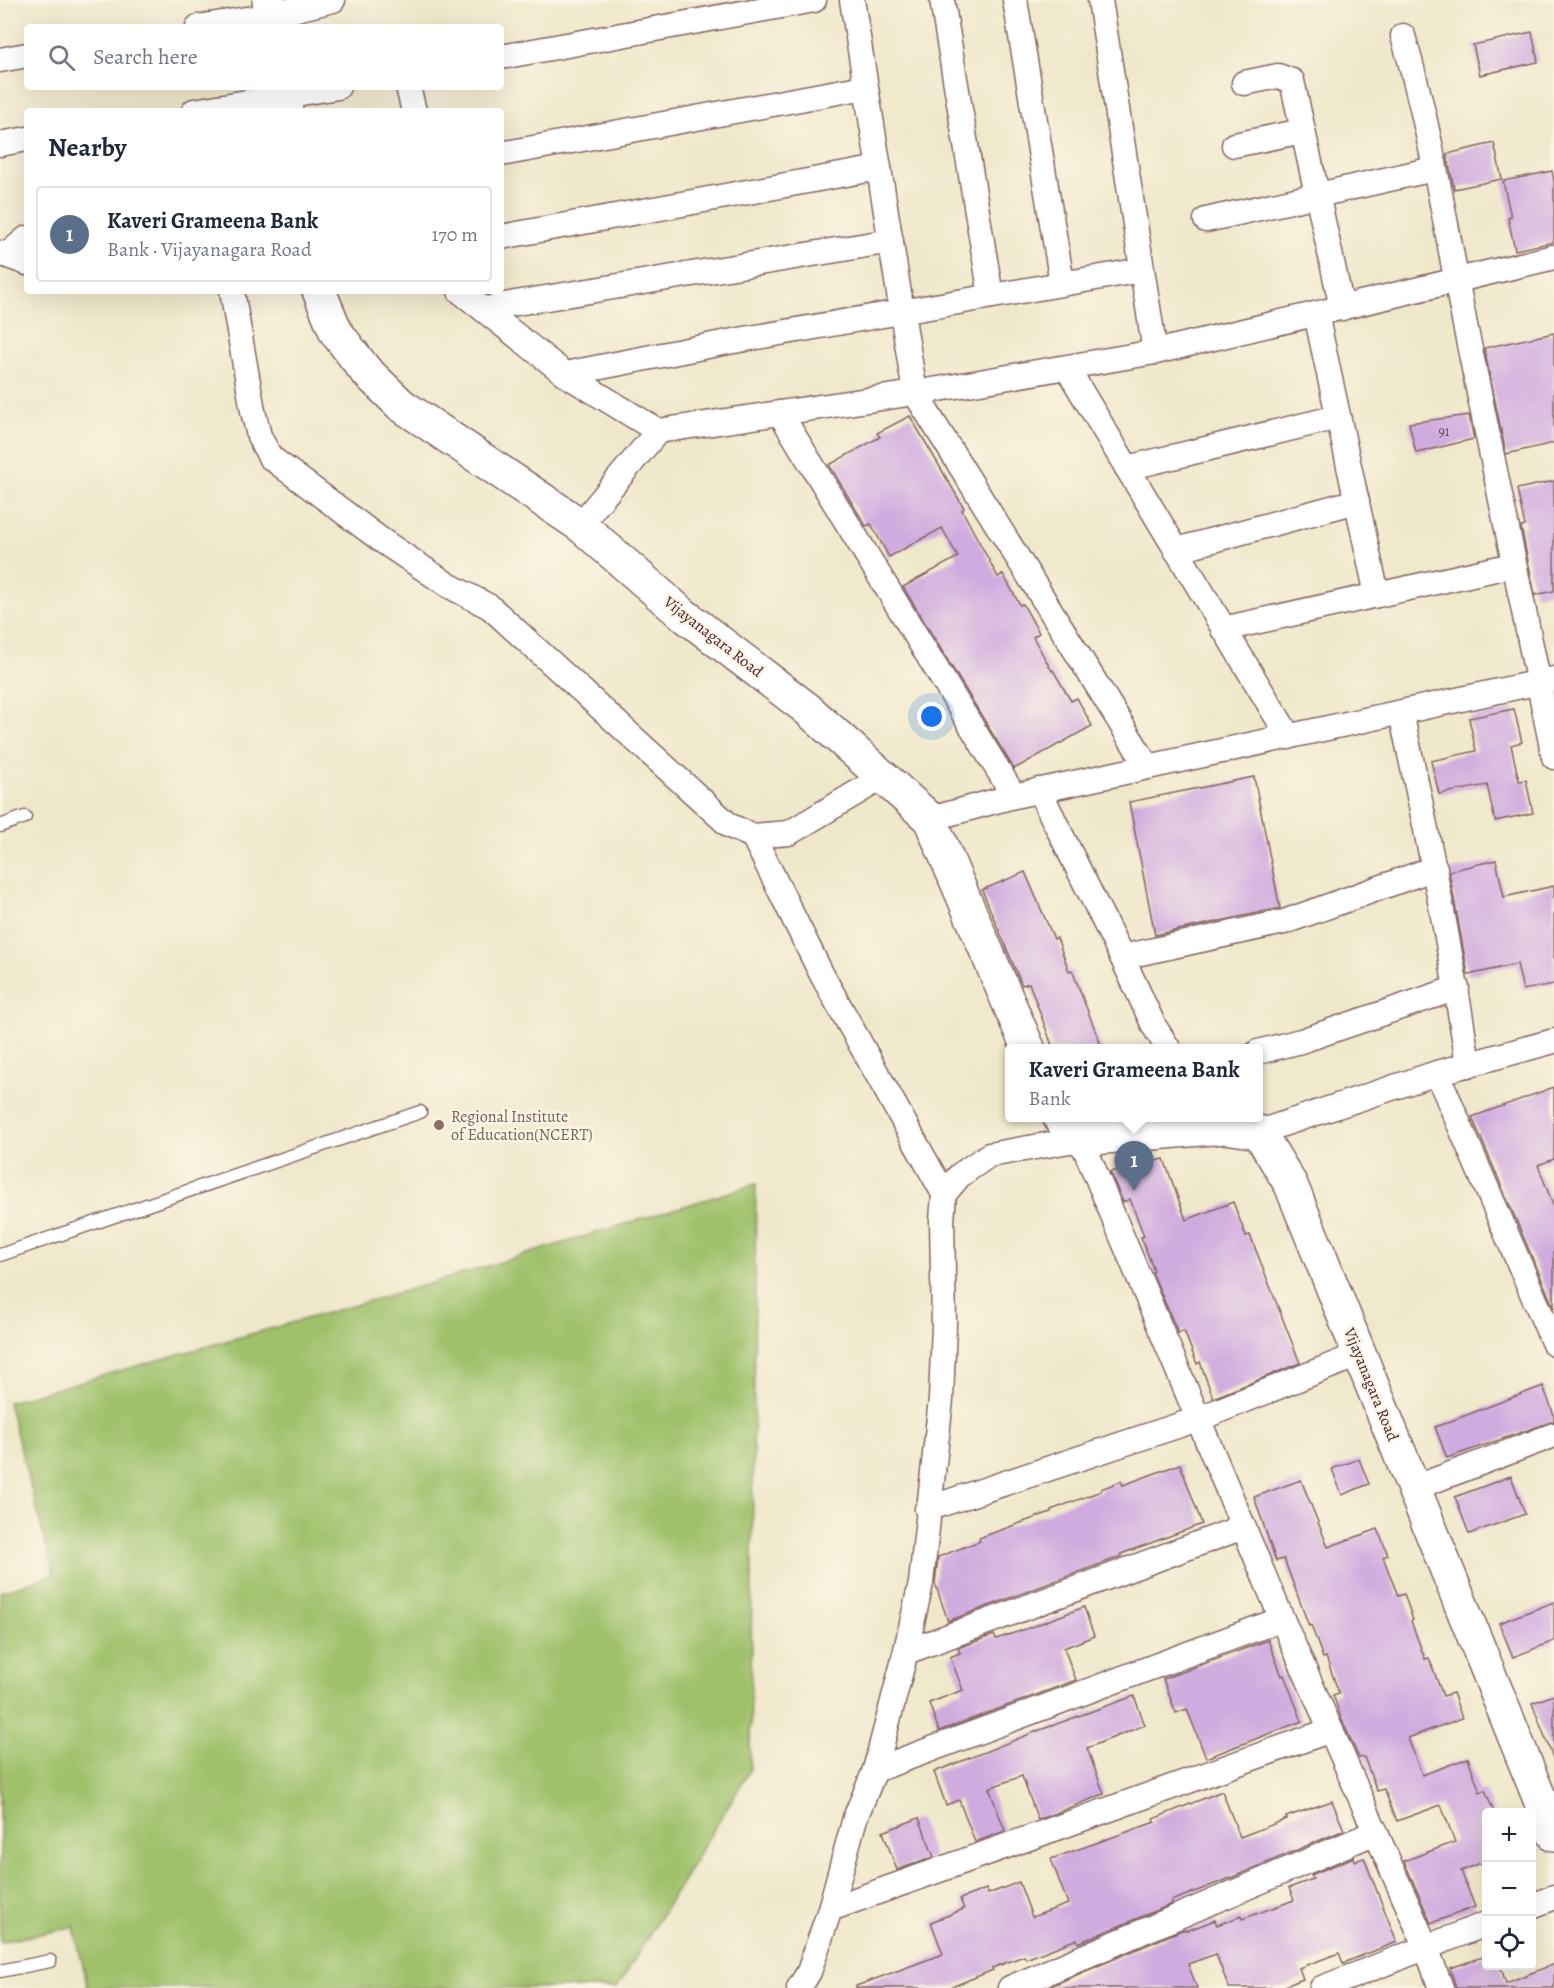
<!DOCTYPE html>
<meta charset="utf-8">
<style>
body{margin:0;font-family:Alegreya,serif;background:#f2f2f3;color:#1f2937}
.controls{position:absolute;right:18px;bottom:18px;display:grid;overflow:hidden;border-radius:6px;box-shadow:0 6px 24px #0002}
.controls button{width:54px;height:54px;display:grid;place-items:center;padding:0;border:0;border-bottom:2px solid #e0e1e3;background:#fff;color:#1f2937;font:30px sans-serif}
.you{position:absolute;left:932px;top:717px;width:21px;height:21px;margin:-15px;border:4px solid #fff;border-radius:50%;background:#1a73e8;box-shadow:0 0 0 9px #1a73e833}
.badge{display:grid;place-items:center;width:39px;height:39px;border-radius:50%;background:#db2777;color:#fff;font-size:20px;font-weight:700}
.pin{position:absolute;translate:-50% -50px;filter:drop-shadow(0 2px 3px #0008)}
.pin::after{content:'';position:absolute;top:32px;width:21px;height:18px;background:inherit;clip-path:polygon(0 0,100% 0,50% 100%)}
.popup{position:absolute;left:1005px;top:1044px;width:258px;height:78px;box-sizing:border-box;display:grid;place-content:center;border-radius:6px;background:#fff;filter:drop-shadow(0 2px 4px #0005);font-size:20px;white-space:nowrap;color:#747a83}
.popup b{font-size:22px;color:#1f2937}
.popup::after{content:'';position:absolute;left:50%;top:100%;margin-left:-12px;border:12px solid transparent;border-top-color:#fff}
.list{margin:0;padding:0;list-style:none}
h2{display:flex;justify-content:space-between;align-items:center;height:78px;margin:0;padding:0 24px;font-size:26px}
h2 small{font-size:20px;font-weight:400;color:#747a83}
.list li{display:grid;grid-template-columns:39px 1fr auto;gap:18px;align-items:center;box-sizing:border-box;height:96px;margin:0 12px 12px;padding:0 12px;border:2px solid #e0e1e3;border-radius:6px}
.list b{display:block;font-size:22px;white-space:nowrap}
.list p{margin:0;font-size:20px;white-space:nowrap;color:#747a83}
.list em{font-size:20px;font-style:normal;color:#747a83}
.icon{flex:none;width:33px;height:33px;fill:none;stroke:currentColor;stroke-width:2;stroke-linecap:round;stroke-linejoin:round}
.map{position:relative;flex:none;width:1554px;height:1988px;overflow:hidden}
.search{position:absolute;background:#fff;box-shadow:0 6px 24px #0002;left:24px;top:24px;width:480px;height:66px;display:flex;align-items:center;gap:15px;box-sizing:border-box;padding:0 21px;border-radius:6px;color:#747a83;font-size:22px}
.panel{position:absolute;background:#fff;box-shadow:0 6px 24px #0002;left:24px;top:108px;width:480px;height:186px;border-radius:6px}
.map>svg:first-child{display:block}
.green{fill:#9ec16a;stroke:#74704a;stroke-width:1.5}
.building{fill:#d0abdf}
.lines{fill:none;stroke-linecap:round;stroke-linejoin:round}
.lane-casing{stroke:#846563;stroke-width:15}
.street-casing{stroke:#846563;stroke-width:27}
.secondary-casing{stroke:#846563;stroke-width:36}
.lane{stroke:#fff;stroke-width:12}
.street{stroke:#fff;stroke-width:24}
.secondary{stroke:#fff;stroke-width:33}
.education-dot{fill:#8d6e63;stroke:#fcf5e5;stroke-width:2}
.labels{text-anchor:middle;stroke-width:5;stroke-linejoin:round;paint-order:stroke}
.number-label{font-size:14px;fill:#6c4258}
.street-label{font-size:16px;fill:#4a1f2b;stroke:#fcf5e5}
.education-label{font-size:16px;fill:#785e54;stroke:#fcf5e5;text-anchor:start}
</style>
<div class="map">
<svg width="1554" height="1988" viewBox="0 0 1554 1988">
<rect width="100%" height="100%" fill="#fcf5e5"/>
<filter id="ink" filterUnits="userSpaceOnUse"><feTurbulence type="fractalNoise" baseFrequency=".0167" numOctaves="2"/><feDisplacementMap in="SourceGraphic" scale="12" xChannelSelector="R" yChannelSelector="G"/><feConvolveMatrix kernelMatrix="1 2 1 2 8 2 1 2 1" color-interpolation-filters="sRGB"/></filter>
<filter id="wash" filterUnits="userSpaceOnUse"><feTurbulence type="fractalNoise" baseFrequency=".008" numOctaves="4" result="noise"/><feDisplacementMap in="SourceGraphic" scale="24" xChannelSelector="R" yChannelSelector="G"/><feGaussianBlur stdDeviation="1.35" result="paint"/><feColorMatrix in="noise" values="0 0 0 0 0 0 0 0 0 0 0 0 0 0 0 0 0 1.4 0 .05"/><feComposite in="paint" operator="in"/></filter>
<g filter="url(#wash)">
<rect width="100%" height="100%" fill="#f0e8cb"/>
<!-- green -->
<polygon class="green" points="756,1184 750,1770 617,1988 88,1988 74,1927 0,1942 0,1592 54,1574 8,1402 419,1287"/>
<g id="blocks">
<!-- building -->
<g class="building">
<polygon points="1532,32 1538,62 1480,75 1473,45"/>
<polygon points="1494,143 1502,179 1454,189 1447,154"/>
<polygon points="1552,171 1554,182 1554,242 1515,250 1508,218 1511,217 1503,181"/>
<polygon points="1554,333 1554,443 1506,454 1484,348"/>
<polygon points="1469,415 1474,439 1416,453 1409,423"/>
<polygon points="910,416 964,508 962,510 998,577 1003,574 1020,605 1023,604 1039,633 1033,637 1052,671 1053,670 1071,701 1077,698 1092,726 1014,769 903,587 958,557 942,528 889,557 871,524 866,526 829,465 880,437 877,433"/>
<polygon points="1554,481 1554,591 1535,595 1521,527 1525,526 1517,489"/>
<polygon points="1514,709 1522,742 1511,745 1519,781 1526,780 1533,813 1495,821 1487,785 1439,794 1431,761 1476,751 1469,718"/>
<polygon points="1254,777 1280,908 1155,935 1129,802"/>
<polygon points="1496,860 1504,897 1554,886 1554,984 1523,990 1517,964 1468,975 1449,871"/>
<polygon points="1025,872 1054,939 1057,938 1069,971 1072,970 1102,1048 1053,1048 1029,983 1022,985 982,890"/>
<polygon points="1554,1087 1554,1159 1538,1165 1554,1208 1554,1308 1472,1117"/>
<polygon points="1164,1159 1186,1220 1233,1202 1246,1236 1250,1235 1300,1363 1213,1398 1200,1362 1197,1364 1184,1331 1178,1333 1152,1272 1154,1271 1141,1237 1144,1236 1130,1199 1123,1202 1110,1172"/>
<polygon points="1543,1386 1554,1415 1554,1421 1447,1458 1435,1427"/>
<polygon points="1359,1459 1369,1484 1342,1495 1332,1469"/>
<polygon points="1180,1464 1202,1524 1121,1554 1122,1556 1098,1565 948,1621 935,1583 938,1557 980,1541 979,1538 1051,1512 1051,1510 1101,1491 1101,1489 1121,1481 1123,1485"/>
<polygon points="1511,1476 1525,1514 1469,1534 1455,1497"/>
<polygon points="1301,1480 1328,1547 1378,1529 1388,1555 1383,1557 1398,1596 1404,1594 1413,1620 1411,1621 1425,1659 1429,1658 1443,1696 1453,1693 1462,1718 1408,1738 1422,1775 1468,1758 1480,1792 1485,1790 1494,1812 1486,1812 1486,1861 1461,1871 1475,1907 1431,1923 1404,1861 1455,1842 1441,1805 1397,1821 1384,1789 1377,1791 1364,1757 1359,1758 1342,1720 1333,1695 1339,1693 1326,1657 1323,1658 1311,1625 1309,1626 1284,1559 1276,1561 1254,1497"/>
<polygon points="1554,1602 1554,1641 1513,1657 1499,1623"/>
<polygon points="1084,1607 1094,1636 1064,1648 1076,1680 939,1731 929,1703 963,1690 950,1657 960,1653 958,1648 994,1635 996,1639 1023,1630"/>
<polygon points="1268,1640 1282,1676 1284,1675 1302,1721 1206,1758 1187,1709 1176,1713 1163,1679"/>
<polygon points="1554,1695 1554,1758 1553,1758 1532,1703"/>
<polygon points="1134,1696 1145,1725 1087,1748 1104,1794 1038,1820 1022,1776 989,1788 1005,1831 975,1842 959,1800 946,1805 934,1772 1040,1730"/>
<polygon points="1222,1791 1240,1837 1287,1819 1286,1817 1332,1801 1344,1830 1233,1877 1171,1901 1172,1904 1078,1943 1077,1939 1026,1959 1024,1956 992,1968 993,1970 949,1988 856,1988 856,1986 943,1954 931,1922 964,1909 960,1899 986,1889 988,1894 1019,1882 1032,1917 1068,1904 1051,1859 1155,1822 1153,1819"/>
<polygon points="919,1818 934,1857 897,1870 883,1832"/>
<polygon points="1354,1857 1355,1861 1364,1858 1397,1942 1343,1963 1339,1953 1299,1968 1303,1979 1280,1988 1229,1988 1216,1954 1188,1964 1197,1988 1046,1988 1182,1930 1189,1930 1215,1920 1217,1925 1241,1916 1242,1919 1294,1900 1289,1888 1313,1879 1311,1875"/>
<polygon points="1486,1956 1486,1965 1500,1965 1506,1983 1554,1964 1554,1988 1456,1988 1450,1968"/>
</g>
</g>
</g>
<g filter="url(#ink)">
<use href="#blocks" fill-opacity="0" stroke="#846563" stroke-width="1.5"/>
<g class="lines">
<defs>
<g id="lane">
<polyline points="0,826 25,817"/>
<polyline points="0,1255 420,1112"/>
<polyline points="0,1971 50,1961"/>
</g>
<g id="street">
<polyline points="852,0 915,393 1148,767"/>
<polyline points="942,0 991,296"/>
<polyline points="1015,0 1062,283"/>
<polyline points="1100,0 1155,352"/>
<polyline points="198,27 272,15 333,0"/>
<path d="M1403,36c28,94 43,193 62,289 29,144 59,288 89,432"/>
<polyline points="501,57 814,0"/>
<polyline points="0,60 27,55"/>
<polyline points="1244,83 1278,76 1292,81 1317,194"/>
<polyline points="408,87 414,111"/>
<polyline points="194,111 338,87"/>
<polyline points="0,144 27,139"/>
<polyline points="1234,145 1303,131"/>
<polyline points="501,154 865,87"/>
<polyline points="1320,207 1342,308"/>
<polyline points="1206,220 1434,169"/>
<polyline points="501,237 879,168"/>
<polyline points="0,253 27,263"/>
<polyline points="7,255 27,238"/>
<polyline points="232,291 253,411 259,436 270,457 381,540 448,585 490,607 730,826 753,836 789,833 883,777"/>
<polyline points="460,291 565,374 658,431"/>
<polyline points="484,310 498,306 891,241"/>
<polyline points="1316,314 1377,595"/>
<polyline points="1067,368 1289,737"/>
<polyline points="565,374 728,342 1142,270"/>
<polyline points="780,413 1014,796"/>
<polyline points="1127,468 1338,417"/>
<polyline points="580,525 658,431 915,393 1155,352 1554,257"/>
<polyline points="1176,550 1357,501"/>
<polyline points="1223,629 1513,565"/>
<path d="M1401,713c26,117 50,233 67,352"/>
<polyline points="1039,790 1122,957 1154,1026 1168,1048"/>
<polyline points="930,819 1014,796 1554,679"/>
<polyline points="753,836 822,975 944,1194"/>
<polyline points="1122,957 1284,922 1435,868"/>
<polyline points="1258,1052 1301,1041 1457,988"/>
<polyline points="1437,1073 1554,1344"/>
<polyline points="1259,1132 1437,1073 1554,1041"/>
<polyline points="1414,1488 1554,1435"/>
<polyline points="927,1509 1198,1419 1360,1354"/>
<polyline points="906,1652 1243,1527"/>
<polyline points="875,1770 1282,1619"/>
<polyline points="1532,1906 1554,1897"/>
<polyline points="830,1909 1331,1730"/>
<polyline points="799,1988 809,1972 830,1909 855,1818 875,1770 903,1663 921,1583 941,1399 944,1325 942,1221 944,1194 960,1175 989,1155 1081,1139 1282,1619 1426,1947 1441,1988"/>
<polyline points="1010,1988 1376,1832"/>
<polyline points="1322,1988 1486,1924"/>
</g>
<g id="secondary">
<polyline points="269,0 274,27"/>
<polyline points="283,87 286,111"/>
<polyline points="319,291 336,332 365,370 401,405 580,525 680,612 806,708 930,819 1028,1048"/>
<polyline points="1060,1118 1081,1139 1225,1127 1259,1132 1291,1185 1554,1834"/>
</g>
</defs>
<!-- lane casing -->
<use href="#lane" class="lane-casing"/>
<!-- street casing -->
<use href="#street" class="street-casing"/>
<!-- secondary casing -->
<use href="#secondary" class="secondary-casing"/>
<!-- lane -->
<use href="#lane" class="lane"/>
<!-- street -->
<use href="#street" class="street"/>
<!-- secondary -->
<use href="#secondary" class="secondary"/>
</g>
</g>
<!-- markers -->
<circle class="education-dot" cx="439" cy="1125" r="6"/>
<g class="labels">
<!-- number labels -->
<g class="number-label">
<text x="1444" y="436">91</text>
</g>
<!-- street labels -->
<g class="street-label">
<text transform="translate(714 636) rotate(38)" y="6">Vijayanagara Road</text>
<text transform="translate(1372 1384) rotate(68)" y="6">Vijayanagara Road</text>
</g>
<!-- education labels -->
<g class="education-label">
<text x="451" y="1122">Regional Institute<tspan x="451" dy="18">of Education(NCERT)</tspan></text>
</g>
</g>
</svg>
<div class="controls">
<button>+</button>
<button>−</button>
<button><svg class="icon" aria-label="locate" viewBox="0 0 24 24"><circle cx="12" cy="12" r="6"/><path d="M12 2v4M12 18v4M2 12h4M18 12h4"/></svg></button>
</div>
<div class="you"></div>
<div class="pin badge" style="left:1134px;top:1191px;background:#5c6f8a">1</div>
<div class="popup"><b>Kaveri Grameena Bank</b>Bank</div>
<div class="search"><svg class="icon" aria-label="search" viewBox="0 0 24 24"><circle cx="10" cy="10" r="6"/><path d="M15 15l6 6"/></svg>Search here</div>
<section class="panel">
<h2>Nearby<small></small></h2>
<ul class="list">
<li><span class="badge" style="background:#5c6f8a">1</span><div><b>Kaveri Grameena Bank</b><p>Bank · Vijayanagara Road</p></div><em>170 m</em></li>
</ul>
</section>
</div>
